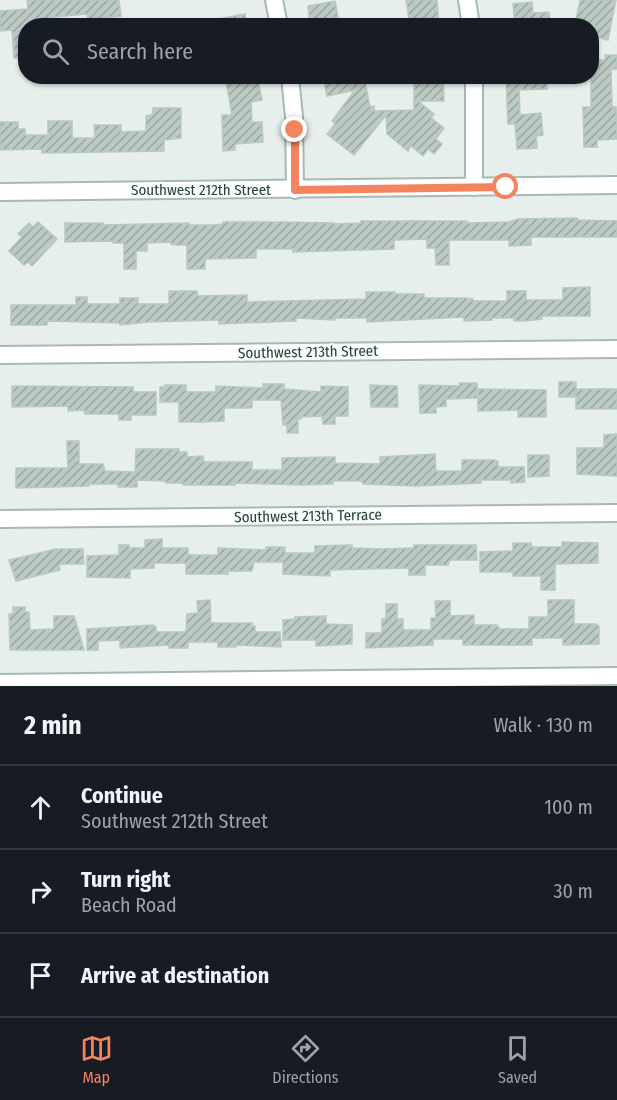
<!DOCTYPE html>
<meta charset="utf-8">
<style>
body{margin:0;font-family:"Fira Sans Condensed",sans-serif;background:#20242c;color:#f1f3f6}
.stop{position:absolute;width:18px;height:18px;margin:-14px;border:4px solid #f4845f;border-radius:50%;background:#fff}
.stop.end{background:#f4845f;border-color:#fff;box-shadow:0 2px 6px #0008}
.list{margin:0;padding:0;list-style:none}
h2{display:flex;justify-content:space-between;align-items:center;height:78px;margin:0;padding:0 24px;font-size:26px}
h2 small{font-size:20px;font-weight:400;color:#9ea1a6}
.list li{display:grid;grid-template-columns:39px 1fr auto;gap:18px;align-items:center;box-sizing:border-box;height:84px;padding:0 24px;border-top:2px solid #363941}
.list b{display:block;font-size:22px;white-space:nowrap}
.list p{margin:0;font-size:20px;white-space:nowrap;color:#9ea1a6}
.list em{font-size:20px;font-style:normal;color:#9ea1a6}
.icon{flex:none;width:33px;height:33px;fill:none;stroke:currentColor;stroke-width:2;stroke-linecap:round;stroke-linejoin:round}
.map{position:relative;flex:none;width:617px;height:686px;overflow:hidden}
.search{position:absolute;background:#171b24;box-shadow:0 2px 4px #0004;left:18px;right:18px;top:18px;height:66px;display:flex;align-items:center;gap:15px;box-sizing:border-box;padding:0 21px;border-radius:24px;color:#9ea1a6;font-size:22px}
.sheet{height:330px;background:#171b24}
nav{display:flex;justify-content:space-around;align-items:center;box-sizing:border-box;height:84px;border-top:2px solid #363941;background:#171b24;font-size:16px;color:#9ea1a6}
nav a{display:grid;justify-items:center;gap:3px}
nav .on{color:#f4845f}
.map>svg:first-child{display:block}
.building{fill:url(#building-hatch);stroke:#b8c9c2;stroke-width:1.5}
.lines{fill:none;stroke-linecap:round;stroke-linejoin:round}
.minor-casing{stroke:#a8b8b2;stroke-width:20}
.minor{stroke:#fff;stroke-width:16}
.route{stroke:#f4845f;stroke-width:8}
.labels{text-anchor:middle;stroke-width:4.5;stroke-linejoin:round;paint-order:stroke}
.street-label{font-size:15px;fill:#24423a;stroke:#f7fbf9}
</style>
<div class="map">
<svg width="617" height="686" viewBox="0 0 617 686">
<defs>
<pattern id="building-hatch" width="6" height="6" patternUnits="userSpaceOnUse" patternTransform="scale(1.5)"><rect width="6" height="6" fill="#bbcac4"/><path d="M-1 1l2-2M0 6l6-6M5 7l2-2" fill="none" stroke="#98a6a0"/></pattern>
</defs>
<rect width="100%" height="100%" fill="#e6efeb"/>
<!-- building -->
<g class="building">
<polygon points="27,0 119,0 121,16 88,20 87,14 53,17 54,24 26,26 26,57 14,58 12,30 0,31 0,11 28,9"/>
<polygon points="406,0 437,0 439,26 410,26"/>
<polygon points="580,0 616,0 608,40 592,36 595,25 576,20"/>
<polygon points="335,1 338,17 329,18 330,26 310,26 308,6"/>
<polygon points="532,2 533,13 549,12 550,26 515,26 513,4"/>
<polygon points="245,14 247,26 213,26 213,20"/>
<polygon points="605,55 617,55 617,69 611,69 612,107 616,107 617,139 597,140 597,147 584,147 583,107 591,107 591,60 605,60"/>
<polygon points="225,76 257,76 262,100 251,102 252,122 262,122 263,142 235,144 235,150 223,151 222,115 232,115"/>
<polygon points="323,76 364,76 370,107 374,106 374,111 414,110 414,76 443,76 444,101 418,101 434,114 431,118 444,128 436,139 442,144 434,154 428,149 423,156 411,146 408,151 387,134 386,115 354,155 327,134 335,124 332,121 355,90 327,96"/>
<polygon points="506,76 546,76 547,89 519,90 520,115 541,113 543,135 536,136 537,148 517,149 515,124 508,124"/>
<polygon points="153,108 181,108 181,138 164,140 164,151 42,153 42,149 0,150 0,122 18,122 18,129 25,129 25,135 48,135 48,121 72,121 72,138 95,138 94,125 121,125 121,132 146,131 146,116 153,114"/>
<polygon points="577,218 578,220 617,221 617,237 531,237 531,245 509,246 509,240 449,240 449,265 436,265 435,248 427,248 427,239 394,240 394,249 293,252 293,249 256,249 256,258 205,259 205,269 187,269 187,245 177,245 171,244 171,242 147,243 147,251 136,251 136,269 124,269 124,243 113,243 113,241 65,242 65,223 103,223 103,225 189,223 189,225 214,225 223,224 223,222 283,222 334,223 334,224 361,223 361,221 467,221 467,223 509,222 518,219"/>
<polygon points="38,222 57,239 32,266 28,262 24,265 9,251 22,237 18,234 29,223 33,227"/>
<polygon points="590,287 590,316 542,316 542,319 525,321 514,321 514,318 492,318 492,320 464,321 464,317 367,322 367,318 335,318 335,320 296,318 296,321 219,324 219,320 149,322 120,325 120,323 47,321 47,325 11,325 11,305 76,305 76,297 87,297 87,304 120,304 120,298 138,298 138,304 169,304 169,291 197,291 198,296 247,295 247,302 366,299 366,292 395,292 395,294 424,294 424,298 466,298 473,299 473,301 507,301 507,291 526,291 526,300 563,300 563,288"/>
<rect x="559" y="382" width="17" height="15"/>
<polygon points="459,383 477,383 477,398 446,399 446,406 436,407 436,413 420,413 419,385 460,386"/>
<polygon points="263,384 284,384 284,389 321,392 321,386 348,387 348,416 335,416 335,424 323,424 322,416 301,417 301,419 298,419 298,433 287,433 287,425 283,425 281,400 252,400 252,407 250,408 224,408 224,421 203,422 179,422 179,402 160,402 160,387 165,387 165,385 186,385 186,392 216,392 216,386 263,388"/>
<polygon points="370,385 397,386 398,407 371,407"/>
<polygon points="12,386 133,387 133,392 156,392 156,415 131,415 131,420 119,420 119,414 85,414 84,410 68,411 68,406 12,407"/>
<polygon points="478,389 546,390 546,417 518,417 518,410 478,411"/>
<rect x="576" y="389" width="41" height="20"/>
<polygon points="617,434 617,476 577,474 577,448 604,448 604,435"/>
<polygon points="67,441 79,441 79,464 103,464 105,471 135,472 136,449 179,449 179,452 187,452 187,457 203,456 204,462 252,462 252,470 282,470 282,458 335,457 335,463 380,464 380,457 435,454 436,471 462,471 462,460 495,460 498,462 498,467 524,467 525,482 511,483 511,480 481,480 481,483 416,486 363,484 363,482 359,481 333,481 333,484 302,485 235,483 235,485 183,485 183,483 166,483 166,481 137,480 137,487 118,487 118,484 89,484 89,486 16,488 16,468 68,468"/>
<polygon points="528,455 549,455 549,476 528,477"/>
<polygon points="162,539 162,548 188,548 188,555 218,555 218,548 266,550 266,547 285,547 285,553 315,553 315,546 352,545 352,548 383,549 414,548 414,545 476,545 477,560 450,560 448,565 425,565 425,575 409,575 409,568 330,570 330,576 283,574 283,562 254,562 252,571 228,571 228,574 186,574 186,563 154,563 154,568 130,569 130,578 87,577 87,556 119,555 119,545 129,545 129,548 145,548 145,540"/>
<polygon points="562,542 598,543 598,563 555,564 555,590 541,590 541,576 513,576 513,572 480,572 480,552 513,551 513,543 531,543 532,547 562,547"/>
<polygon points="56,549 83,549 84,564 59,564 60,570 16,581 9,560"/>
<polygon points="210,600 211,623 252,623 252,626 255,626 255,632 280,632 281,647 236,645 236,647 218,647 218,642 188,642 188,648 169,648 169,645 120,648 120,640 98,641 98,650 87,650 87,629 153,625 156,627 156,632 186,632 187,614 198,613 197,601"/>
<polygon points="548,600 574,600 574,624 596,624 599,626 599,644 563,645 563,638 532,638 532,645 463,645 463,639 433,639 433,645 366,648 366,633 382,633 382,619 386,619 386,604 397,604 397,619 403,619 403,630 431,630 431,618 436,618 435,601 450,601 450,616 474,615 474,625 497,625 500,629 529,629 529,617 548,617"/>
<polygon points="13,607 25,607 25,612 29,612 30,630 54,629 54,616 74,616 84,650 10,650 9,614 13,614"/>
<polygon points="326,616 326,624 352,625 352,644 316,646 316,640 283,640 283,620 295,619 295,617"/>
</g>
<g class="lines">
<defs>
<g id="minor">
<polyline points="274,0 279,26"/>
<polyline points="467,0 471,26"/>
<polyline points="290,76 294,117 295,190"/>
<polyline points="474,76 474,187"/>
<polyline points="0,192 617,185"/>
<polyline points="0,355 617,349"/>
<polyline points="0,519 617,513"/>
<polyline points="0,683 617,676"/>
</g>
</defs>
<!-- minor casing -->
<use href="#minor" class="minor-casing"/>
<!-- minor -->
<use href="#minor" class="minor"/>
</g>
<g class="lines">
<!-- route -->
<polyline class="route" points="295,130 295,190 506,187"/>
</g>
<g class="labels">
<!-- street labels -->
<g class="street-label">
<text x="201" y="195">Southwest 212th Street</text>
<text transform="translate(308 352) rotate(-1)" y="5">Southwest 213th Street</text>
<text transform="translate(308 516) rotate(-1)" y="5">Southwest 213th Terrace</text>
</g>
</g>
</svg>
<div class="stop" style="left:506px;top:187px"></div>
<div class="stop end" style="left:295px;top:130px"></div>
<div class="search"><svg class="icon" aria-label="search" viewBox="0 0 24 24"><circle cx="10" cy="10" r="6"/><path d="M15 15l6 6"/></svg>Search here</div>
</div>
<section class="sheet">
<h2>2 min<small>Walk · 130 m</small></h2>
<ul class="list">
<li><svg class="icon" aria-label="ahead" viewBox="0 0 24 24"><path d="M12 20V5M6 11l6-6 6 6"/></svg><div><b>Continue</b><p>Southwest 212th Street</p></div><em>100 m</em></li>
<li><svg class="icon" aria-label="right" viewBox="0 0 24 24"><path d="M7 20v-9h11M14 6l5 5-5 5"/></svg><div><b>Turn right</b><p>Beach Road</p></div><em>30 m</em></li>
<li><svg class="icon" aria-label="arrive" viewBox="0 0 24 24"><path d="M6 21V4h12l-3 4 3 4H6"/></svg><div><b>Arrive at destination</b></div></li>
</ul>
</section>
<nav>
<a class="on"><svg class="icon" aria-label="map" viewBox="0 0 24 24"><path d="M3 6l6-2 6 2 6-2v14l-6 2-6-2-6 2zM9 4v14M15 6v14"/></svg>Map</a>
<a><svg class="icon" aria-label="directions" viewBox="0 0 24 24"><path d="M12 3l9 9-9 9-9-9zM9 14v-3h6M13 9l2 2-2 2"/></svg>Directions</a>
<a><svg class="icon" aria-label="saved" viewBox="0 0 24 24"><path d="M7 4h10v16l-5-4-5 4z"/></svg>Saved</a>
</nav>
